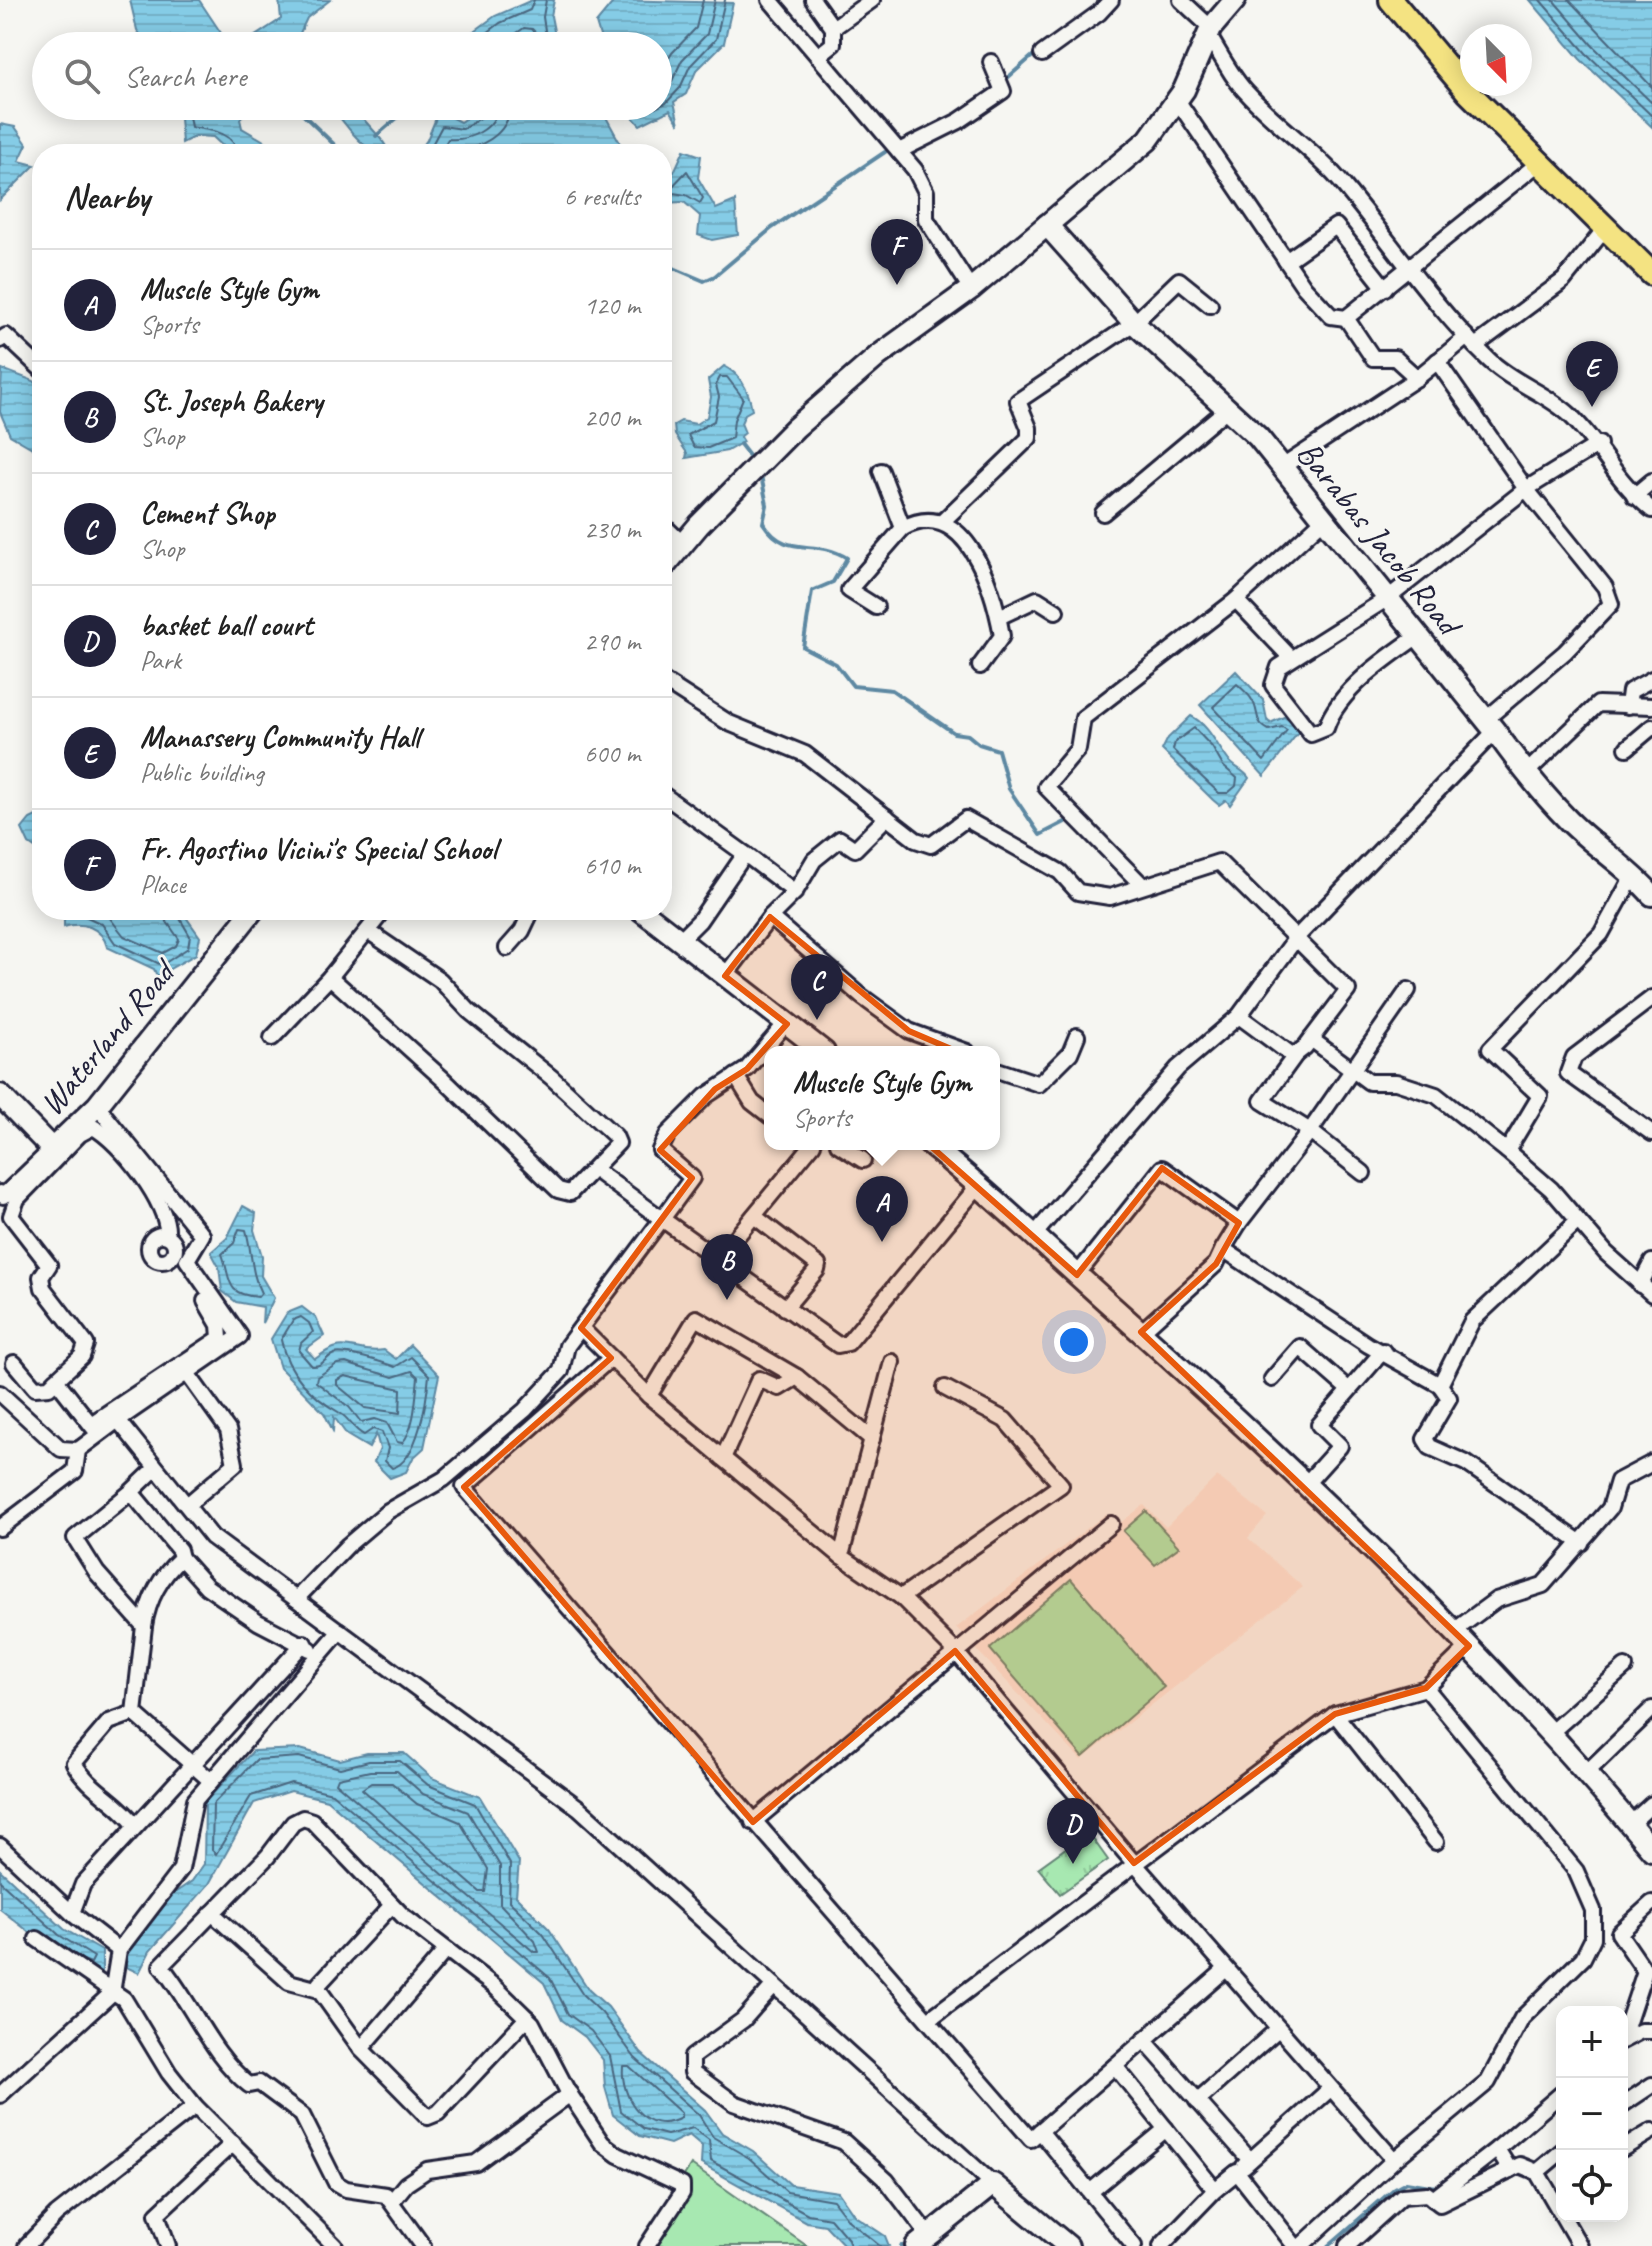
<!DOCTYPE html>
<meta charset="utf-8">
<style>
body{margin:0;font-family:Caveat,sans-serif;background:#f6f6f6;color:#222}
.controls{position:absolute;right:24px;bottom:24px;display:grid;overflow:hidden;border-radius:16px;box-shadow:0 4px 20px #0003}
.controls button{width:72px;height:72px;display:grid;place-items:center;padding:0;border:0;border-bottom:2px solid #e0e0e0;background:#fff;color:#222;font:40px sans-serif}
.compass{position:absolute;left:1460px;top:24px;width:72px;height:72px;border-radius:50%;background:#fff;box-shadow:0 4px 20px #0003;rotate:156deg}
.you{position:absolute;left:1074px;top:1342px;width:28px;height:28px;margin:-20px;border:6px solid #fff;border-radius:50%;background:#1a73e8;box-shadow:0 0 0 12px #1a73e833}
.badge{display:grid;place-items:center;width:52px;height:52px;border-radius:50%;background:#22223b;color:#fff;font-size:26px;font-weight:700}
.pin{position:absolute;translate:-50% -66px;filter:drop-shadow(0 2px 4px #0008)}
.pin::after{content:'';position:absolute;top:42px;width:28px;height:24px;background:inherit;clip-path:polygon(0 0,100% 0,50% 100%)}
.popup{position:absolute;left:764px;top:1046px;width:236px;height:104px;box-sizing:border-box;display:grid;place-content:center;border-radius:16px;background:#fff;filter:drop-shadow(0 2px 6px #0005);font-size:26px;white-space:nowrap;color:#767676}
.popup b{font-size:30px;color:#222}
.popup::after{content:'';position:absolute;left:50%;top:100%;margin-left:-16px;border:16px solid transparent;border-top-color:#fff}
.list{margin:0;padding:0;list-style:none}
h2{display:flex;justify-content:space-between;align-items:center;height:104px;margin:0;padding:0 32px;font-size:34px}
h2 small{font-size:26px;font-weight:400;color:#767676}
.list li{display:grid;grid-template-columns:52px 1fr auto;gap:24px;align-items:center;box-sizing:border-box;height:112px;padding:0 32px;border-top:2px solid #e0e0e0}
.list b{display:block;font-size:30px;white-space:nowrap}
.list p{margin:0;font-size:26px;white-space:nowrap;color:#767676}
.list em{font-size:26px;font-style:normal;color:#767676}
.icon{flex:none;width:44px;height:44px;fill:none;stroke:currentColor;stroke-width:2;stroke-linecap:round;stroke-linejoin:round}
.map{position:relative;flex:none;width:1652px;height:2246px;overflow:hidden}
.search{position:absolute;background:#fff;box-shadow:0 4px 20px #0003;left:32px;top:32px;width:640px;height:88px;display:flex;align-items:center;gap:20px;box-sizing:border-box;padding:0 28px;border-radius:44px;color:#767676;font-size:30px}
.panel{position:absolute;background:#fff;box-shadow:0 4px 20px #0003;left:32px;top:144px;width:640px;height:776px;border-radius:32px}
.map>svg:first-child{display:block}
.built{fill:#f8e7de}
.park{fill:url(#park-tufts);stroke:#648576;stroke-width:2}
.pitch{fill:#a7e8b1;stroke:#648576;stroke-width:2}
.water{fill:url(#water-rules);stroke:#5d88a2;stroke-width:2}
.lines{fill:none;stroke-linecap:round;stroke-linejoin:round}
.shore{stroke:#4a667f;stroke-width:2}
.stream{stroke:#5d88a2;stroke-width:4}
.street-casing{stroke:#22223b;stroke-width:20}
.secondary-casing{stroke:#22223b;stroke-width:26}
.primary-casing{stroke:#22223b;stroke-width:28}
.street{stroke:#f6f6f2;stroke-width:14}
.secondary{stroke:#f6f6f2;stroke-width:20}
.primary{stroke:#f4e382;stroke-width:22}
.marked{fill:#e8590c;fill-opacity:0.2;stroke:#e8590c;stroke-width:6;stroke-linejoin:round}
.labels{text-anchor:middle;stroke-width:6;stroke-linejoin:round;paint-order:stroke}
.street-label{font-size:34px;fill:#22223b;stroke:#f6f6f2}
</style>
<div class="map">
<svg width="1652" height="2246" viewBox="0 0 1652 2246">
<defs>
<pattern id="park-tufts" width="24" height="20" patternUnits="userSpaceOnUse" patternTransform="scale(2)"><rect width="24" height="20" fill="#a7e8b1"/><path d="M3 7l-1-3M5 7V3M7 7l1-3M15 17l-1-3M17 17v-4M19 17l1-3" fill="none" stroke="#8fc799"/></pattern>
<pattern id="water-rules" width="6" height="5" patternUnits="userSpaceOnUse" patternTransform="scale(2)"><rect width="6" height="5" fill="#85cce6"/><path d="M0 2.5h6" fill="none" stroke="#73afc6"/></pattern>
</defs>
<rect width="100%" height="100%" fill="#f6f6f2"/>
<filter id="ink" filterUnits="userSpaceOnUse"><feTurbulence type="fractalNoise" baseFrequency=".0125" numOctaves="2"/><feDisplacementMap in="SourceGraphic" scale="16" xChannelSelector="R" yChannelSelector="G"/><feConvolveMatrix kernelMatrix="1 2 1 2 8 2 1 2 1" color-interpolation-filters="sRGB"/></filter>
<g filter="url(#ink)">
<!-- built -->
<polygon class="built" points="1217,1476 1267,1516 1248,1538 1303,1587 1081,1760 956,1628 1106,1514 1116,1526 1144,1505 1166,1527"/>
<!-- park -->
<polygon class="park" points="1088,1832 1108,1860 1060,1894 1038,1868"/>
<!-- pitch -->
<g class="pitch">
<polygon points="1146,1511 1179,1547 1155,1565 1123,1531"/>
<polygon points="1071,1579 1164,1687 1083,1757 990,1649"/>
<polygon points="691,2165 807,2246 638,2246"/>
</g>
<!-- water -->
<g class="water">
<polygon points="130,0 199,0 225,39 243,44 281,19 279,0 330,0 307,18 294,46 149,46 137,30"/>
<polygon points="532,0 554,0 551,16 557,46 537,46 526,35 513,46 454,46 495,16"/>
<polygon points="615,0 733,3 724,43 696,71 686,94 674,102 679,124 670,110 640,125 628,112 630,106 658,106 658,46 603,46 596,23"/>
<polygon points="1530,0 1652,0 1652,127 1580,59"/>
<polygon points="179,106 249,106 240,119 242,128 264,141 277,154 231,154 213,137 196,136 182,143"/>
<path d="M330,106h25c9,19 27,28 35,48 -29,0 -42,-29 -60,-48z"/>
<polygon points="484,106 600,106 626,154 417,154 427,140 439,111 460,122"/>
<polygon points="0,124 15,127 27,144 19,161 35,165 0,200"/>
<polygon points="684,150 701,156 698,178 716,209 735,201 738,235 712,240 698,235 700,216 684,202 662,203 662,183 674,172"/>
<path d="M724,366c18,9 25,25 28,44l-7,4 -4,9 4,10 -5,4 3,5 -16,9 -41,7 1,-5 -12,-18 -1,-10 7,-4 15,3 11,-7 4,-20 -3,-17z"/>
<polygon points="2,369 34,381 42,389 42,448 39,452 10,435 0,412"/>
<polygon points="1236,671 1263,700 1267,720 1270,723 1284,717 1301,729 1264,776 1200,705"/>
<path d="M1191,716c18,9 26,30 38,45 6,7 15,9 20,17l-19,27 -4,-5 -7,5 -6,-5 -51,-50 6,-12z"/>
<polygon points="42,813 42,853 29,844 22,829 30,819"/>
<path d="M64,910h117l19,27 -4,17 -39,22 -3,-7 -47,-22c-5,-20 -25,-26 -43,-20z"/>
<polygon points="243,1206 256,1213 254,1230 262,1256 261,1276 274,1298 262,1323 263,1307 236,1302 222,1291 219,1267 211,1252 227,1238"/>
<path d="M302,1307l14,11 8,18 -18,13 9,10c34,-26 35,-4 69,-9l12,9 14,-14 29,30 -15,73 -11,10 -7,14 -16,6 -16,-16 6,-13 -4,-15 -7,14 -22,-13 -13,-18 -1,14 -9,-18 -44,-45 -9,-29 16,-26z"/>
<polygon points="300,1749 340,1760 367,1753 404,1753 432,1778 480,1797 519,1862 516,1896 549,1929 589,1990 608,2007 641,2053 705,2110 722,2133 753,2151 791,2185 838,2192 855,2216 885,2236 889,2246 845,2246 825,2225 806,2222 701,2164 702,2146 689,2135 670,2144 640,2136 613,2115 605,2087 603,2060 585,2037 562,2020 544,1983 327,1800 291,1791 254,1803 209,1884 150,1951 139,1973 126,1967 119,1956 173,1894 192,1881 204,1864 205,1802 253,1751"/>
<polygon points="0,1870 64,1929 102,1951 102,1978 62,1958 0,1909"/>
</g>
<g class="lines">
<!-- shore -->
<g class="shore">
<polyline points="1540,0 1586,53 1652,116"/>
<polyline points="1553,0 1593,46 1652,103"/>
<polyline points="1569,0 1652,87"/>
<polyline points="470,46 500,23 530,10 534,0"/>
<polyline points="509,46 511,37 524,28 532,29 541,38 546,37 543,17 546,0"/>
<polyline points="658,77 672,53 696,28 703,0"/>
<polyline points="658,95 672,81 682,60 707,34 715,0"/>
<path d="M187,106l4,21c18,3 43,4 47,27"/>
<polyline points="637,106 642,114 666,103 680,88 690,66 716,39 725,0"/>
<polyline points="427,154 442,126 463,129 485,115 488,106"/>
<path d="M439,154l9,-15c20,2 48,-9 50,-33"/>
<path d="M454,154c24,-7 55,-17 56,-48"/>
<polygon points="687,171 703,198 700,203 686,195 667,192"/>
<polygon points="720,377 727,377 743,398 734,420 732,438 708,448 694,447 688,435 714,421 719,397 716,385"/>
<path d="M1237,684c5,5 12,10 15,16 8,12 1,22 17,30l13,-3 5,3 -23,31 -51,-54z"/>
<polygon points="1194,728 1212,747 1223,766 1237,778 1236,786 1228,793 1219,793 1173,750 1175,742"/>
<polyline points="72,910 102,924 115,943 162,965 188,948 190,936 175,910"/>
<polyline points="94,910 109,917 124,936 163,953 176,946 179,939 167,922 165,910"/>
<path d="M239,1229l7,1c6,22 5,44 15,63l-3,4c-34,-3 -26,-16 -36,-43l12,-11z"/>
<path d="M301,1317l8,6 4,9 -12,11 -2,8 13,15c11,1 12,-8 22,-12 10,-4 51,9 61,13l16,-10 18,18c-2,24 -11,87 -37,93l-7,-7 3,-13 -6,-16 -9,-3 -9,6c-11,-5 -14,-16 -24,-22 -27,-15 -53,-40 -59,-73l12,-20z"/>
<path d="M346,1363c17,6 31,9 47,14l19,-6 6,6c-2,18 -3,53 -16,66l-5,-1 -10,-19 -12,-4 -14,3 -12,-15 -33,-25 1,-5 20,-13z"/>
<polygon points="345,1376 401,1389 400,1413 365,1408 337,1385 337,1380"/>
<polygon points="370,1771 397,1771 423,1794 468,1812 500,1866 500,1904 535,1941 539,1952 534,1952 336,1783 338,1778"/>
<polygon points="392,1783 417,1804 460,1822 488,1869 485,1892 480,1892 362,1789 371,1783"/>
<polyline points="0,1881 59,1935 94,1957 91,1963 83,1960"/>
<path d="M623,2066h6l52,47v5c-35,19 -61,-20 -58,-52z"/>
<polyline points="850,2246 848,2239 830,2218 808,2214 711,2161 709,2140 693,2128 667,2135 644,2129 621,2111 610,2056 591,2031 568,2014 550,1978 332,1793 291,1783 251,1796 216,1854 212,1850 213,1804 256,1760 299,1757 340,1768 369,1761 400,1761 428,1785 475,1804 510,1864 509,1901 543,1934 583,1995 602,2013 635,2058 699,2115 713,2137 749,2158 787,2192 833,2200 849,2221 880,2246"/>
</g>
<!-- stream -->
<g class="stream">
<polyline points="1004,81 1036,53"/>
<polyline points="294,106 344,154"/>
<polyline points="376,136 411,106"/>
<polyline points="662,263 704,281 715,276 772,228 885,152"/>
<polyline points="740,444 753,461"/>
<path d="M760,471l7,34 -4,18c24,37 51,14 84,35l-14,24 -21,9 -9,56 33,17 17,22 39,4 62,43 14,2 11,9 19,6 11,39 31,46 29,-15"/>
<polyline points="901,2246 904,2246"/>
<polyline points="1328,2246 1395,2188 1406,2182 1442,2188"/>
</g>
<defs>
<g id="street">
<polyline points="770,0 915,170 926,192 926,219 971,289"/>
<polyline points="813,0 833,28"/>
<polyline points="1181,0 1211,28"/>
<path d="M1207,33c13,20 24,44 41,61 30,33 69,58 97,93 48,58 90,121 144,173 24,23 59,34 81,55 33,32 44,65 82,95"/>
<polyline points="1042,54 1099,13 1111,0"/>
<polyline points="818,56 833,44 833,28 872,0"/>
<polyline points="1177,100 1304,287 1331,316 1346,318 1540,162"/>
<polyline points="899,151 959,121 1003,91 991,62"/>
<polyline points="1286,261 1336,226 1385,288"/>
<polyline points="1346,318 1373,358 1395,358 1417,378"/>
<polyline points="0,340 6,336 42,370"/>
<polyline points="1475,346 1564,280 1607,226"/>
<polyline points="1437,361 1526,489 1599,444"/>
<polyline points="1282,467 1417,378 1467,337"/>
<polyline points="881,471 903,528"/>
<polyline points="1634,496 1652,481"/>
<polyline points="1103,513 1226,410"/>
<polyline points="943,521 1029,438 1029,428 1018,401 1134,323 1179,280 1210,305"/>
<polyline points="662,524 683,544"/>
<polyline points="1236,600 1291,658"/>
<path d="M876,607l-27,-17 54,-62c63,-34 91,63 99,108l-22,30"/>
<polyline points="999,617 1037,599 1056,611"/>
<path d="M1418,636c-32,22 -80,55 -92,92l-15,6 -38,-49 6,-18 109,-69 138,-109 79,98 6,17 -46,48 -80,68"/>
<polyline points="662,680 729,723 805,754 916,840 931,845 966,819 1060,872 1078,892 1110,897 1219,862 1348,990 1305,1047 1296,1054 1289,1053 1239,1016"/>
<polyline points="1628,706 1630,691 1652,679"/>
<polyline points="1627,748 1652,727"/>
<polyline points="1525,774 1598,704 1652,706"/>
<polyline points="662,794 745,854 699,921 680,940"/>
<polyline points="745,854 795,892 770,917"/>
<polyline points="1634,874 1601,934 1490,1049 1540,1096 1507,1151 1551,1189 1606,1253 1652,1294"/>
<polyline points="1142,885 1046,787 1078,749 1083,718 1236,600 1324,519"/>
<polyline points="795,892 814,860 840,839 855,849 887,817"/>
<polyline points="368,931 440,980 469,1011 551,1077 615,1136 618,1143 570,1193 558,1190 443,1079 330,977 384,910"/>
<polyline points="507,948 522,931 532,910"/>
<polyline points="725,976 770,917 861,996 909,1031 967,1052"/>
<polyline points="1652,998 1574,1057 1568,1073 1652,1133"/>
<polyline points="272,1038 330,977"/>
<polyline points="1311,1039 1369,1082 1396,1082 1436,1095 1507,1151"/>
<polyline points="1296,1054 1262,1101 1310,1131 1408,990"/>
<polyline points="994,1069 1039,1084 1070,1053 1077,1036"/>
<polyline points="736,1076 752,1102 770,1116"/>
<polyline points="97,1106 202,1235 187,1260 240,1336 118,1420 212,1537 579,1808 993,2184"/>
<polyline points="838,1144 863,1160"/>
<polyline points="595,1170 662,1219 692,1178 660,1150 668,1134 706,1096 747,1069 786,1023"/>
<polyline points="0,1193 3,1196 52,1149"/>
<polyline points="754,1216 818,1265 817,1270 785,1308"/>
<circle cx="162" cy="1248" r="13"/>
<polyline points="1034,1235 1178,1068 1239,1016 1296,938 1495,731"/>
<polyline points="1223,1249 1239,1223"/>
<polyline points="719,1258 813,1144"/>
<polyline points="1077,1275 1162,1168 1239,1223 1310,1131 1363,1173"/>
<polyline points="1640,1285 1652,1262"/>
<polyline points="581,1328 611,1358"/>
<polyline points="1141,1332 1216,1264 1223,1249 1368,1345 1440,1385 1472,1321 1578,1221"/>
<polyline points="14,1363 35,1388 49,1387 56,1380 96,1431"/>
<polyline points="1272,1379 1300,1347 1348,1389"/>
<path d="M56,1380l26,-24 4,-12 -43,-56 -2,-11 8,-12 -38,-49 6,-17 63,-65 13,-7c27,14 77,78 74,108"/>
<polyline points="1440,1385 1449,1398 1425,1439 1430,1447 1466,1463 1581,1543"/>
<polyline points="0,1393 61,1449 78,1450 118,1420"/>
<polyline points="649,1396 696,1318 797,1377"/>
<polyline points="91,1424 220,1338 219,1325 205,1301"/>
<polyline points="723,1458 759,1379 779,1388 797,1377 872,1439"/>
<polyline points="1305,1485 1340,1446 1319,1425 1383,1351"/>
<path d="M131,1492l-56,46 22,35 47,53c4,-26 17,-50 37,-68l-2,-8 -48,-58 25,-24"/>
<polyline points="187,1505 235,1464 228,1430 187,1373"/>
<polyline points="0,1528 75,1471 78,1450"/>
<polyline points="841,1556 892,1362"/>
<polyline points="181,1558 207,1587 258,1622 310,1649"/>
<polyline points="901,1597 1061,1485 1005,1420 945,1388"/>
<polyline points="296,1599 348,1545 388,1511 444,1479 525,1410 561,1371 567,1346 662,1219 838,1345 848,1343 978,1186"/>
<polyline points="144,1626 134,1713 211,1781"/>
<polyline points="1454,1631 1496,1600 1543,1585 1610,1508 1618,1481 1652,1463"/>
<path d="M134,1713l-25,9 -35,41c15,27 44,38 61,62"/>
<polyline points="1335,1714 1436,1842"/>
<polyline points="1549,1734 1625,1667"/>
<polyline points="1584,1775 1652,1709"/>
<polyline points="753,1822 1111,1524"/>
<polyline points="1630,1824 1652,1804"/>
<polyline points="0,1846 74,1915 119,1950"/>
<polyline points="72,1913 83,1884 304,1643"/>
<polyline points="212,1913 289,1982 319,1990"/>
<polyline points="37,1939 124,1999 169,2073 195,2106 335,2246"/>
<polyline points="445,1951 361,2049 428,2117 438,2113 527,2018"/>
<polyline points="1226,1969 1031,2139 464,1487 611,1358 649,1396 723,1458 841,1556 901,1597 955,1651 1134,1863 1394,2160 1488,2082 1522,2018 1583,1958 1593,1938 1593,1910 1576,1871 1426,1688"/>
<polyline points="774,1985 743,2020 692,2057 692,2072 734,2103 844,2142 887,2181 929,2236"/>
<polyline points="928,2020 1335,1714 1426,1688 1469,1646"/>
<polyline points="1144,2040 1250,2160"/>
<polyline points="1622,2040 1645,1971 1619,1933 1652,1903"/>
<polyline points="1622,2041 1641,2031 1652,2031"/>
<polyline points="361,2049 319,1990 319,1984 392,1905"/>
<polyline points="1115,2066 1215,2190 1237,2172 1295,2246"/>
<polyline points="0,2095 112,1993 119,1950 181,1869 195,1800 340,1631"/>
<polyline points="1197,2101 1278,2029"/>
<polyline points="1622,2105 1652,2085"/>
<polyline points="1040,2131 1134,2246"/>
<polyline points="1622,2149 1652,2131"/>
<polyline points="1244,2166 1330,2089"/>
<polyline points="1510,2170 1497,2149 1562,2093"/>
<polyline points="1537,2172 1562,2151"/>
<polyline points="1090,2192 1166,2129"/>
<polyline points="1433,2199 1497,2149"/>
<polyline points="392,2201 406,2184 427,2170 476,2163 570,2094"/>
<polyline points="26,2246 57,2214 195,2106"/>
<polyline points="168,2246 157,2214 233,2143"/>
<path d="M423,2246l-37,-51 -40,-6 -10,-6 -34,-68 -43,-32 -10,2c-38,-30 -57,-82 -88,-119l107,-110 25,-33 10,-5 9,3 91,95 91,70 38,37 35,67 35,53 16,12 64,30v8l-35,53"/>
<polyline points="1161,2246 1215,2190"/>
<polyline points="1301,2246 1394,2160"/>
<polyline points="1347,2246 1402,2196 1427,2194 1440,2204 1520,2165 1537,2172 1580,2246"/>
</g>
<g id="secondary">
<path d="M1047,225l87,98 124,114 237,294c23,32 46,62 74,90 27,27 59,46 83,74"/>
<polyline points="662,569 699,525 795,428 878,356 971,289 1148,140 1184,90 1211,28 1235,0"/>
<polyline points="641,910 824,1052"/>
<polyline points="0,1095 52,1149 97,1106 253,910"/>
<path d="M929,1144c65,52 124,110 186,165 189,169 374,346 537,541"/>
<polyline points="916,2246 993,2184 1068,2246"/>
</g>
<polyline id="primary" points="1391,0 1468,92 1652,274"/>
</defs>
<!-- street casing -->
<use href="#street" class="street-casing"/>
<!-- secondary casing -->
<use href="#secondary" class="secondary-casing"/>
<!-- primary casing -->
<use href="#primary" class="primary-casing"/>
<!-- street -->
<use href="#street" class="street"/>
<!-- secondary -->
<use href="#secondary" class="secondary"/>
<!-- primary -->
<use href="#primary" class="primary"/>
</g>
</g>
<!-- marked area -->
<path class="marked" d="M770,917l139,114 68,29 -59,75 159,140 85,-107 77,55 -23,41 -75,68 328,314 -43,42 -91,26 -201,149 -179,-212 -202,171 -289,-335 147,-129 -30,-30 111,-150 -32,-28 55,-61 32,-20 40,-45 -62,-48z"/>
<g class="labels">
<!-- street labels -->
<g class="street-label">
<text transform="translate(1379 537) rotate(51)" y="12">Barabas Jacob Road</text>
<text transform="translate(106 1038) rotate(-50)" y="12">Waterland Road</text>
</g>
</g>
</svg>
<div class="controls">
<button>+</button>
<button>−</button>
<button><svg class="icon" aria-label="locate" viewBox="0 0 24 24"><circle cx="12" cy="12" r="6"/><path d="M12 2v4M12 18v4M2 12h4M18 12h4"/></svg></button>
</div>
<svg class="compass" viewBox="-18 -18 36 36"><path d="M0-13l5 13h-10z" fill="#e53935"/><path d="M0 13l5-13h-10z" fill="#767676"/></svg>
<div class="you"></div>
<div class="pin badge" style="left:882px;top:1242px">A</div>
<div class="popup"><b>Muscle Style Gym</b>Sports</div>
<div class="pin badge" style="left:727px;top:1300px">B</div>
<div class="pin badge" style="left:817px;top:1020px">C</div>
<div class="pin badge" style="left:1073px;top:1864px">D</div>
<div class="pin badge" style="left:1592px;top:407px">E</div>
<div class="pin badge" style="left:897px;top:285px">F</div>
<div class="search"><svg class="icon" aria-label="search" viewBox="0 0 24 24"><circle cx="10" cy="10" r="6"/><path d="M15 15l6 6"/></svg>Search here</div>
<section class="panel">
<h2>Nearby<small>6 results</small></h2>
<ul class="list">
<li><span class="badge">A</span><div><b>Muscle Style Gym</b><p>Sports</p></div><em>120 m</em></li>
<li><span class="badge">B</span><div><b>St. Joseph Bakery</b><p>Shop</p></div><em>200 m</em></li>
<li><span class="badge">C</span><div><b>Cement Shop</b><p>Shop</p></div><em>230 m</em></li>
<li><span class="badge">D</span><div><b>basket ball court</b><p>Park</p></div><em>290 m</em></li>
<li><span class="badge">E</span><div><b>Manassery Community Hall</b><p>Public building</p></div><em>600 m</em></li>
<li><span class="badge">F</span><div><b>Fr. Agostino Vicini's Special School</b><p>Place</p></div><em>610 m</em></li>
</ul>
</section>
</div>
